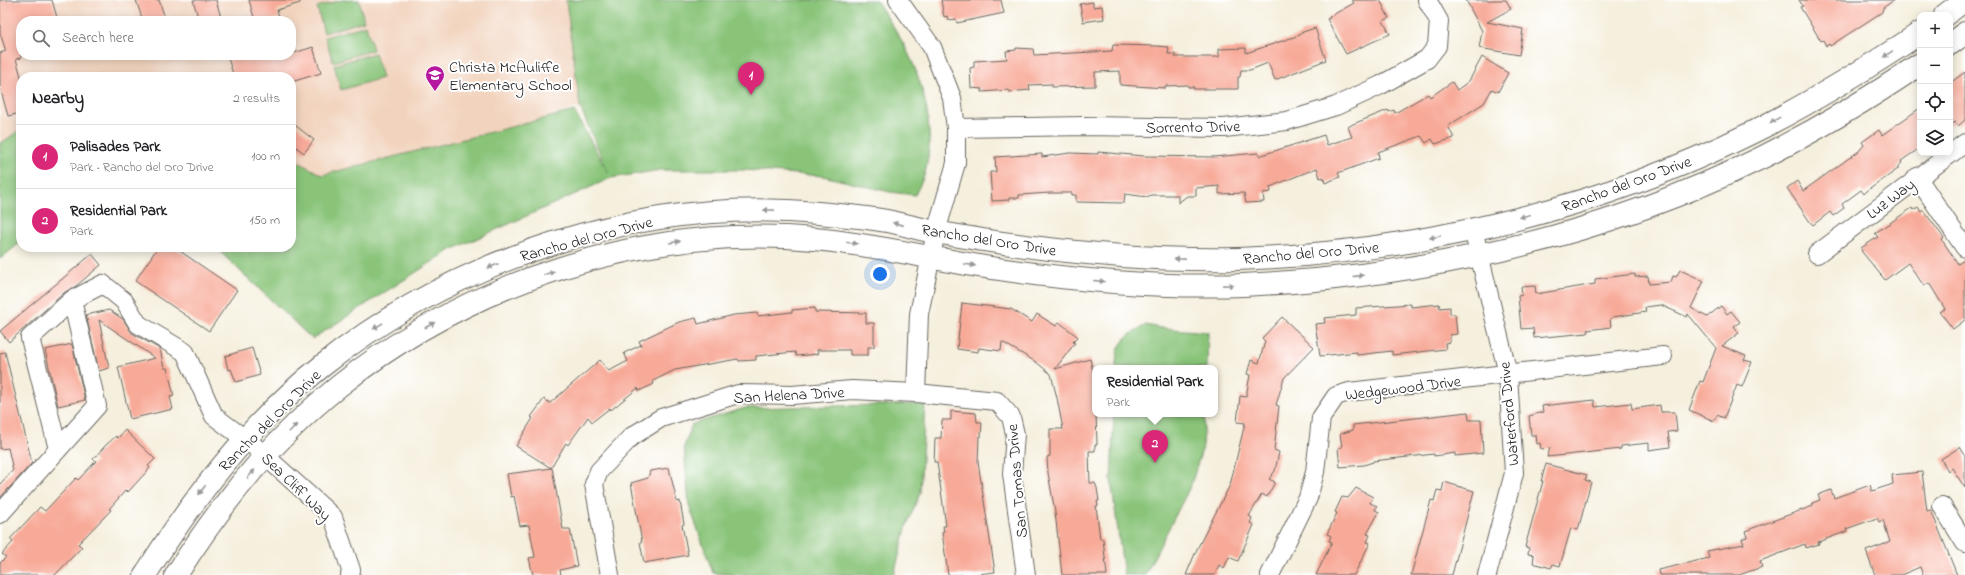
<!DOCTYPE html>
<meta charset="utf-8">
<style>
body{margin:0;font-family:"Indie Flower",sans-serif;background:#f2f2f2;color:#202124}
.controls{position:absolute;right:12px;top:12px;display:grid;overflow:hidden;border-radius:8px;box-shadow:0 2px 10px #0003}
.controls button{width:36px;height:36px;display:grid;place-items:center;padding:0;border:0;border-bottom:1px solid #e0e0e0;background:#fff;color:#202124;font:20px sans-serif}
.you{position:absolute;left:880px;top:274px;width:14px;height:14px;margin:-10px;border:3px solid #fff;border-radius:50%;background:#1a73e8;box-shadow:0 0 0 6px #1a73e833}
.badge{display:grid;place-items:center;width:26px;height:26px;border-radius:50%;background:#db2777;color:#fff;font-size:13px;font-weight:700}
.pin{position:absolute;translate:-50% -33px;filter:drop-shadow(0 1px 2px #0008)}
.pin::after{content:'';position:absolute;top:21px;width:14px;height:12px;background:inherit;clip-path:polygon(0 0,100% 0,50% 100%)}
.popup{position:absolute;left:1092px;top:365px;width:126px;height:52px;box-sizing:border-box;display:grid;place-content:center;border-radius:8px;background:#fff;filter:drop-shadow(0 1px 3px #0005);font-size:13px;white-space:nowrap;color:#757577}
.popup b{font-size:15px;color:#202124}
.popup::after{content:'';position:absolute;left:50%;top:100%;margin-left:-8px;border:8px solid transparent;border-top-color:#fff}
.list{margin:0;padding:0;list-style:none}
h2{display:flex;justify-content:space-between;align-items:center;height:52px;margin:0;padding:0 16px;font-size:17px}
h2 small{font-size:13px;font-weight:400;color:#757577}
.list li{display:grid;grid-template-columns:26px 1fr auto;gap:12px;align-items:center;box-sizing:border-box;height:64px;padding:0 16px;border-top:1px solid #e0e0e0}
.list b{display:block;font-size:15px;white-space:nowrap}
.list p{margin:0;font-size:13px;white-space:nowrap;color:#757577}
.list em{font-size:13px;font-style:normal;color:#757577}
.icon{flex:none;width:22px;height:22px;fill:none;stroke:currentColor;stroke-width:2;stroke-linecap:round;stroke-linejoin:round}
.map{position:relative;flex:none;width:1965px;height:575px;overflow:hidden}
.search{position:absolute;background:#fff;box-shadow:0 2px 10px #0003;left:16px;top:16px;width:280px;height:44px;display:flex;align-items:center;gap:10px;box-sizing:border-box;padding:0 14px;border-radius:16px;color:#757577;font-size:15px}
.panel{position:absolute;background:#fff;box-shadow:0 2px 10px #0003;left:16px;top:72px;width:280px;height:180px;border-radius:16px}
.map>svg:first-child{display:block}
.built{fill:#f2d4be;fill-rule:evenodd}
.green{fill:#89c479;stroke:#52704a}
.building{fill:#f8aa99}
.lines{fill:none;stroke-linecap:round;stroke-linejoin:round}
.minor-casing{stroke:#686660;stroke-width:20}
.secondary-casing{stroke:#686660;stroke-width:24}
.minor{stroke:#fff;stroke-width:18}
.secondary{stroke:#fff;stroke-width:22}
.oneway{fill:#999}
.labels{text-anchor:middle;stroke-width:4;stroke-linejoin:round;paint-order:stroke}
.poi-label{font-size:16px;fill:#1c1c1c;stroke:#fff;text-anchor:start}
.street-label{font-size:16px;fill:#1c1c1c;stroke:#fff}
</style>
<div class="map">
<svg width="1965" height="575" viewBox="0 0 1965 575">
<rect width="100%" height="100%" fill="#fff"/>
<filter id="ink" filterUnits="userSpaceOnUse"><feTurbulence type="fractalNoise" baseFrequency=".025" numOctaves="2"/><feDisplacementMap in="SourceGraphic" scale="8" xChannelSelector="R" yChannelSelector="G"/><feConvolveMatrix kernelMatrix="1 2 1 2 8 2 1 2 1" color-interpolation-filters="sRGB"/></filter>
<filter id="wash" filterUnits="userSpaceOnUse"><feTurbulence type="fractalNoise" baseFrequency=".012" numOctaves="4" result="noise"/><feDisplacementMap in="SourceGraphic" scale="16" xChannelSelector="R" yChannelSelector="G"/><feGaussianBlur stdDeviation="0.9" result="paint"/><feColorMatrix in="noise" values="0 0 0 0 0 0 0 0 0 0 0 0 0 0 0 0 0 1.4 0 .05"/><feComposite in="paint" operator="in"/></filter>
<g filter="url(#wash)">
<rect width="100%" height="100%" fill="#f5efdd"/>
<!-- built -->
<path class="built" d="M0,0h566l14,107 -124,38 -134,30 -31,-17v-81h-270v52l-21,15zM21,21h270v34h-270z"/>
<!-- green -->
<g class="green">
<polygon points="342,0 359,0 364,21 324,33 317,7"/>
<path d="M566,0h310c9,15 20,29 28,45 20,37 32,85 21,128 -2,7 -7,15 -10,22l-25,-3 -67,-16 -79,-6h-83l-50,8 -162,73 -137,88 -97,-92h76v-89l31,17 252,-64 34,61 -28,-65z"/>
<polygon points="366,25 373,50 333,62 325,37"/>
<polygon points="375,53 382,78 341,90 334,65"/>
<polygon points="21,129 21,242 0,259 0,144"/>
<path d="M1146,325l15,3 47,4 -1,36h-91c0,-25 9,-32 30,-43z"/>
<polygon points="925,404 920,493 907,525 894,575 738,575 713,573 689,505 684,447 692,424 745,408"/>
<polygon points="1114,414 1205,414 1203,446 1191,485 1145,575 1124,575 1111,480"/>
</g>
<g id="blocks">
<!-- building -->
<g class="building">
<polygon points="0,0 52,0 58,21 21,21 21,58 16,59 21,76 21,113 8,116 0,87 0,53 6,51 0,33"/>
<polygon points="136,0 159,0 166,21 143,21"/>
<polygon points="193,0 216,0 222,21 199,21"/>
<polygon points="249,0 300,0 300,3 277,10 279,17 268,21 255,21"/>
<polygon points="941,0 1001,0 1004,13 957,23 956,19 948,20 947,16 944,17"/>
<polygon points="1352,0 1380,0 1389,18 1383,21 1390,34 1346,54 1327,19 1330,18 1329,17 1354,3"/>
<polygon points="1466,0 1506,0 1511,9 1487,22 1523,29 1519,55 1479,48 1482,31"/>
<polygon points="1799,0 1894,0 1883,8 1882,12 1830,46 1829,44 1826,46 1823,40 1821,41 1800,7 1803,6"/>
<polygon points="1093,2 1093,7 1102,6 1104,19 1083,22 1080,4"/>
<polygon points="1315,28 1326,60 1275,80 1268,63 1250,70 1241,70 1240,77 1238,77 1238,89 1193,89 1194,87 1188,87 1188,85 1165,86 1165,88 1120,85 1120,71 1095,72 1095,86 1052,87 1052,84 1029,85 1030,90 1009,92 1009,90 982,92 982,89 971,88 970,68 974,67 974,61 1007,59 1006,51 1016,50 1016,48 1033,49 1034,55 1112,51 1113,45 1157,46 1169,47 1168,54 1175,54 1175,57 1219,57 1219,49 1246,48 1246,53 1300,35 1300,33"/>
<polygon points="313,47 321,73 291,82 291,77 234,77 227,55 274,55 275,59"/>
<polygon points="1482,57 1508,73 1498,92 1492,89 1484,103 1448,126 1454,138 1435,144 1432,139 1426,143 1421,136 1378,152 1379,158 1338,173 1340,177 1325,183 1323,177 1320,178 1317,168 1270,187 1271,192 1263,193 1264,202 1246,203 1244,193 1219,194 1219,186 1196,188 1196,196 1187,196 1178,203 1178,195 1151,195 1147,197 1125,194 1124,203 1076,202 1076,195 1072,195 1072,193 1050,193 1019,195 1019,198 1009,198 1009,200 992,201 990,172 996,172 995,157 1042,154 1042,157 1070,153 1098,154 1098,152 1144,156 1213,157 1258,153 1259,156 1324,135 1327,145 1352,137 1348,127 1353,124 1388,110 1389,112 1394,110 1395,113 1428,94 1430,97 1452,82 1457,90 1469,81"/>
<polygon points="1965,72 1965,120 1958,126 1955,122 1950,126 1950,83"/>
<polygon points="1920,108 1920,148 1901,161 1902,163 1898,166 1898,169 1867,191 1864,194 1861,190 1842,204 1844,208 1833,216 1830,212 1813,225 1810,222 1787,188 1797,181 1803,191 1859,151 1864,145 1862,142 1879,130 1882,135"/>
<polygon points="291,122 314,140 304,153 291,143"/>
<polygon points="1918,207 1921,212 1923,210 1944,238 1942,240 1958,264 1965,259 1965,320 1953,329 1940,312 1945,309 1929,283 1924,286 1908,263 1885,280 1862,252 1861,248 1878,237 1875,233 1912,208 1913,210"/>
<polygon points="158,247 174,247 237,290 209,331 135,281"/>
<polygon points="92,254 101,265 76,286 65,292 9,342 0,331"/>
<polygon points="1680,270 1704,281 1691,308 1707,317 1721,306 1727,314 1731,311 1740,322 1734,326 1739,333 1722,346 1746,356 1744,360 1752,362 1742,387 1737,385 1724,418 1717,415 1714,421 1689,410 1700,381 1703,382 1716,348 1688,314 1687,317 1661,305 1645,307 1646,312 1613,317 1610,319 1611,327 1587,330 1588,333 1534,338 1533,328 1521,329 1518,296 1522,295 1521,287 1535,286 1536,294 1595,284 1595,279 1635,274 1635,277 1648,276 1649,284 1671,282 1673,276 1676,277"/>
<polygon points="962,303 1011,309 1032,322 1037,314 1056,326 1059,322 1078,337 1073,342 1075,343 1055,369 1090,359 1095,380 1097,445 1095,445 1095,451 1089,451 1090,483 1095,483 1097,488 1099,501 1097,501 1098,506 1096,506 1100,539 1103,539 1107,575 1062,575 1055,512 1048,473 1047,457 1050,456 1050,429 1063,429 1057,398 1051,374 1036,362 1002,342 1001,351 979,348 978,352 957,349"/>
<polygon points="1411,304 1411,307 1439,304 1440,308 1450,307 1450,314 1455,314 1457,334 1450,335 1450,342 1445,343 1446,349 1392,355 1392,351 1357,355 1357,352 1320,356 1315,324 1325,323 1324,318 1356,315 1356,308"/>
<polygon points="815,308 815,312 866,313 866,323 874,323 874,347 868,347 868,355 850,355 850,350 817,350 818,354 796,356 795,352 756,356 756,360 739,361 738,359 675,370 653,381 654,384 639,391 638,388 611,410 610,408 592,422 588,417 568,445 566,443 551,468 516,446 533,418 531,417 544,399 550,403 600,360 609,371 628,361 624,353 641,345 639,341 679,322 696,318 698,324 734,315 757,313 758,316 792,312 792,310"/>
<polygon points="109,310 123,319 132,333 160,349 164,368 167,368 170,379 174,396 170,397 173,409 130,419 118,367 155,358 99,320 109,368 99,371 86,315"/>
<polygon points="1282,317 1314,347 1284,378 1276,405 1279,406 1274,450 1279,452 1275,471 1269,479 1275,482 1267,497 1262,494 1249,516 1252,518 1250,523 1254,525 1238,561 1229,557 1224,568 1219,565 1215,575 1186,575 1197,549 1230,485 1245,423 1237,422 1240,396 1246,397 1250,375 1247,374 1251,360 1259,363 1265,341 1262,338"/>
<polygon points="72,344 85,400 58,406 45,350"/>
<polygon points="252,348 260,375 236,382 231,369 228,370 225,356"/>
<polygon points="5,352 32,463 0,498 0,484 13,470 8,448 0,449 0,353"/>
<polygon points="1594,400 1595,407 1631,403 1632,409 1660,405 1661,412 1675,412 1677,431 1668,432 1670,447 1649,450 1649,443 1621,446 1621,449 1547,457 1550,448 1541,449 1540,443 1537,444 1536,435 1531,435 1529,416 1543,412 1542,406"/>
<polygon points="951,411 976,413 977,422 982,422 981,437 979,437 978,462 995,572 970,575 948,575 942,532 944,532 943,526 946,526 937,462 934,462 935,438 941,438 942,420 951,420"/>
<polygon points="1468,412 1469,420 1481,420 1483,453 1455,456 1455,453 1434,456 1434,454 1373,461 1373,462 1364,465 1340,467 1338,448 1342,447 1340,434 1353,430 1353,425"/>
<polygon points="125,430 155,459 148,466 150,468 128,492 126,490 109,509 111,510 78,544 82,547 55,575 0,575 0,563 6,557 2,554 13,542 10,539 40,507 45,511 76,478 78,480 96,461 93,459 106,445 116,436 118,438"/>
<polygon points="1960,447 1965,455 1965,488 1952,468 1948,471 1941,459"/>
<polygon points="1546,464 1587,475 1585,480 1591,482 1578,530 1571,528 1560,566 1553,564 1551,568 1533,563 1534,555 1528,554 1529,548 1525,547 1543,481 1541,481"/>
<polygon points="552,468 563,529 570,529 577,566 560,570 561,575 533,575 529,558 535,557 529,525 520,526 514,496 511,497 507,474"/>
<polygon points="669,468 677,502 680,501 684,524 682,525 688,555 644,563 640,542 642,542 631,483 648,478 650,471"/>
<polygon points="1922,472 1927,511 1931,510 1957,575 1923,575 1920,567 1901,575 1875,575 1866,551 1890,542 1883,520 1879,522 1877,518 1846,529 1847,531 1845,532 1818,542 1819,544 1806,548 1805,544 1760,561 1762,567 1739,575 1659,575 1658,570 1709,558 1707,551 1744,544 1742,539 1747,537 1745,531 1810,507 1813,505 1812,503 1820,500 1818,495 1831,490 1834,498 1870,485 1872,491 1893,484 1892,475"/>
<polygon points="1444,482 1474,491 1452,575 1411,575 1431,500 1434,501 1437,490 1442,491"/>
<polygon points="1356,488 1373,497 1370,503 1377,506 1375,510 1379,512 1367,534 1370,535 1367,542 1370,543 1354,575 1316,575 1332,542 1329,541 1331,536 1327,534 1337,513 1335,512 1342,497 1348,498"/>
</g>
</g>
</g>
<g filter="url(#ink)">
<use href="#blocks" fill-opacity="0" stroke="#686660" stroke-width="1"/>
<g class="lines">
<defs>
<g id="minor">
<polyline points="898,0 932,47 952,98 956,128 956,163 936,232 919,314 916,393"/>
<polyline points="956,128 1085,126 1224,128 1287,121 1336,106 1381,85 1427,59 1437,46 1439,21 1427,0"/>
<polyline points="1917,177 1965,248"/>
<polyline points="1473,229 1508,374 1514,473 1487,575"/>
<polyline points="1817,254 1965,143"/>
<polyline points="58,449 30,338 72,300"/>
<polyline points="1942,506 1965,543"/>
<polyline points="0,514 97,406 72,300 103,284 124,301 138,324 185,352 214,416 254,446 333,517 351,570 350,575"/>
<polyline points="610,575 594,484 599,471 631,437 661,418 738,394 792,395 852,390 916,393 997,401 1011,417 1015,434 1012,474 1026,575"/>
<polyline points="1270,575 1308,498 1315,472 1321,418 1336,396 1349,392 1663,356"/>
</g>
<g id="secondary">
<polyline points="1945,15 1965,0"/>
<polyline points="1950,44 1965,33"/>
<path d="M145,575c48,-77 105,-152 177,-209 138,-110 321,-169 496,-153 23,2 47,4 69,8 16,3 32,8 48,11 16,3 32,5 48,8 85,13 170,21 255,19 175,-6 356,-48 513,-126 58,-29 115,-64 169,-100"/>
<path d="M176,575c44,-70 98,-137 163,-189 131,-105 307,-162 475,-147 58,5 114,19 171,28 85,13 172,21 258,18 179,-8 359,-48 520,-128 54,-27 107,-59 157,-93"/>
</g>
</defs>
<!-- minor casing -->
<use href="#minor" class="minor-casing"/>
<!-- secondary casing -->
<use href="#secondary" class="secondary-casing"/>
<!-- minor -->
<use href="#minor" class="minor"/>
<!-- secondary -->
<use href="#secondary" class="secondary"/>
</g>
<!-- one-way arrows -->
<defs><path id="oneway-solid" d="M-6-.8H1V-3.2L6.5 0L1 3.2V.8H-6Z"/></defs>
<g class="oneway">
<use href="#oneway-solid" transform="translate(1888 54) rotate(146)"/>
<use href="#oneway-solid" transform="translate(1775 120) rotate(151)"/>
<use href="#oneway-solid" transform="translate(769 210) rotate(-179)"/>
<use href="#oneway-solid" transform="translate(1525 216) rotate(165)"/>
<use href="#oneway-solid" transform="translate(898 224) rotate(-167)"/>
<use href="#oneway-solid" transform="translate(1435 237) rotate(169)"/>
<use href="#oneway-solid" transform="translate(675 242) rotate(-9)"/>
<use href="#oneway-solid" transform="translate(852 243) rotate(7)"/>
<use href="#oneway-solid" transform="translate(1180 259) rotate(-179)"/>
<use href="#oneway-solid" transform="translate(970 265) rotate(9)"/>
<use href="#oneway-solid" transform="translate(493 266) rotate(157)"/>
<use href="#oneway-solid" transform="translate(549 273) rotate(-19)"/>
<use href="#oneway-solid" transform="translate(1358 276) rotate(-6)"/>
<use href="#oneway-solid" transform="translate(1099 281) rotate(5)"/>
<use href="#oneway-solid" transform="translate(1228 285) rotate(-1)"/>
<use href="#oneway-solid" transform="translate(430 325) rotate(-30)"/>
<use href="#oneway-solid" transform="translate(378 326) rotate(148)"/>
<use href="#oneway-solid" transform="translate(293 428) rotate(-45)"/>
<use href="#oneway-solid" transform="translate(251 474) rotate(-49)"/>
<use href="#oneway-solid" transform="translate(202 490) rotate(127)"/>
</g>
</g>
<!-- icons -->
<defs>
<symbol id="school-pin" viewBox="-11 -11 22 30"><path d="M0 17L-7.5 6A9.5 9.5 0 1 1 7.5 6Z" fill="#b5179e" stroke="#fff"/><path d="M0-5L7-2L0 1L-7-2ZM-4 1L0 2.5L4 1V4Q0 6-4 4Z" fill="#fff"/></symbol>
</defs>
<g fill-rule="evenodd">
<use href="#school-pin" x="424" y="64" width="22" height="30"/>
</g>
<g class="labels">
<!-- poi labels -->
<g class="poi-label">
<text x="449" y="72">Christa McAuliffe<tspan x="449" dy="18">Elementary School</tspan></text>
</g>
<!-- street labels -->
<g class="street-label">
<text transform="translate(1193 126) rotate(-1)" y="6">Sorrento Drive</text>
<text transform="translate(1626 183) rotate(-20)" y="6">Rancho del Oro Drive</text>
<text transform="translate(1890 198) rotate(-37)" y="6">Luz Way</text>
<text transform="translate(586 238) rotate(-15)" y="6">Rancho del Oro Drive</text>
<text transform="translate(989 239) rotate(9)" y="6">Rancho del Oro Drive</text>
<text transform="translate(1311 252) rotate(-5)" y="6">Rancho del Oro Drive</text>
<text transform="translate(1403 387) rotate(-7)" y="6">Wedgewood Drive</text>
<text transform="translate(789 394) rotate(-3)" y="6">San Helena Drive</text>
<text transform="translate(1508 414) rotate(-95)" y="6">Waterford Drive</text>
<text transform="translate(269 420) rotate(-45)" y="6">Rancho del Oro Drive</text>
<text transform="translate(1016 481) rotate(-95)" y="6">San Tomas Drive</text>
<text transform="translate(297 486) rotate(44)" y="6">Sea Cliff Way</text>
</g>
</g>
</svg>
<div class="controls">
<button>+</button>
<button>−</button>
<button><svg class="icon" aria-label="locate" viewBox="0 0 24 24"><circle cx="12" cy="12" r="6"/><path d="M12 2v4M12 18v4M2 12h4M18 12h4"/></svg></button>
<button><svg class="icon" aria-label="layers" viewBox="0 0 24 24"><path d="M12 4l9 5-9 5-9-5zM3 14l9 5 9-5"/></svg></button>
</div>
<div class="you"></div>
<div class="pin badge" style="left:751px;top:95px">1</div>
<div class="pin badge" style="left:1155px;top:463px">2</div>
<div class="popup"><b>Residential Park</b>Park</div>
<div class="search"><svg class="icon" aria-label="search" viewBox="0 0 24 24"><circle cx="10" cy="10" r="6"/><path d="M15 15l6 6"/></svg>Search here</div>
<section class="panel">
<h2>Nearby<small>2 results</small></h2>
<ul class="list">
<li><span class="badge">1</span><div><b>Palisades Park</b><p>Park · Rancho del Oro Drive</p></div><em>100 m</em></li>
<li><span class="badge">2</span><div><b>Residential Park</b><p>Park</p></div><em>150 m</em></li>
</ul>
</section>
</div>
